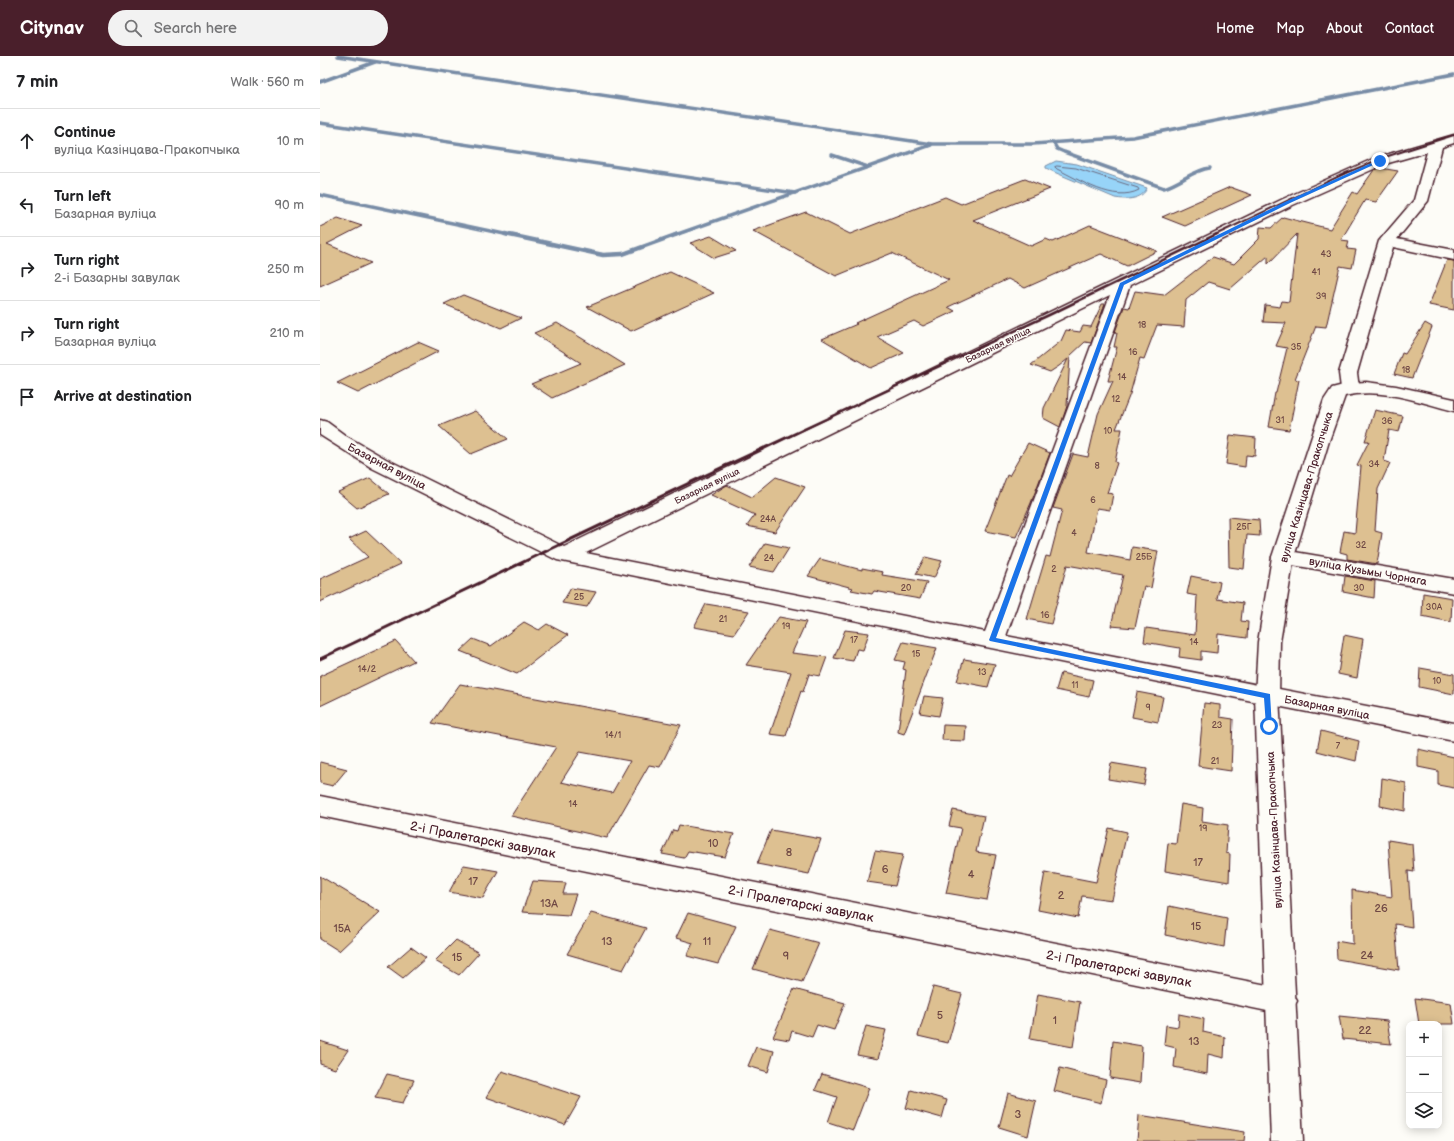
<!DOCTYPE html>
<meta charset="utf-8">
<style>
body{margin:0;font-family:"Balsamiq Sans",sans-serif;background:#f2f2f2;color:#202124}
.controls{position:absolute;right:12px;bottom:12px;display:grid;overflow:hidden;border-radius:8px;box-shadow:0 2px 10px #0003}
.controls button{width:36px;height:36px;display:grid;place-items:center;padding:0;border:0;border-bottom:1px solid #e0e0e0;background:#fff;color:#202124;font:20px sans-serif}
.stop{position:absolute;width:12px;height:12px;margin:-9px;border:3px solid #1a73e8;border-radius:50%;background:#fff}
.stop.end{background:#1a73e8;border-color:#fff;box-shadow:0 1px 4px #0008}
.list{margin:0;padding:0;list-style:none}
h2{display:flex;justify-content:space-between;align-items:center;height:52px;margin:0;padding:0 16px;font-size:17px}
h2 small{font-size:13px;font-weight:400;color:#757577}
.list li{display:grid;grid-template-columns:26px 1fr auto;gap:12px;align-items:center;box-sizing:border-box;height:64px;padding:0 16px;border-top:1px solid #e0e0e0}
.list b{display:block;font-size:15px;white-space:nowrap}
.list p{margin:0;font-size:13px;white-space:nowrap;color:#757577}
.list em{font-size:13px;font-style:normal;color:#757577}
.icon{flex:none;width:22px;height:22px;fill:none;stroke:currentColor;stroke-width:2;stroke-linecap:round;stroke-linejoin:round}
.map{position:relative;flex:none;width:1134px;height:1085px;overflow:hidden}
header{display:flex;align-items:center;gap:24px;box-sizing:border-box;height:56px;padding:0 20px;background:#4a1f2b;color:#fff}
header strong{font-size:19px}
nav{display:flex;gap:22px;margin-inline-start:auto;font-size:14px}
.search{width:280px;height:36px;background:#f2f2f2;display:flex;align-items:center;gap:10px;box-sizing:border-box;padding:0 14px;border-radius:22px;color:#757577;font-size:15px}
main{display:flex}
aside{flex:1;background:#fff}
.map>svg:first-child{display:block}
.water{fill:#97d4f8;stroke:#788ca6}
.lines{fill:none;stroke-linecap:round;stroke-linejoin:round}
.shore{stroke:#69677d;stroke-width:1}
.stream-far1{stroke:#788ca6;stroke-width:3.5}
.stream{stroke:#788ca6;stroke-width:4.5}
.building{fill:#ddc091;stroke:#4a1f2b;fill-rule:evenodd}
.street-casing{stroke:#4a1f2b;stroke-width:3}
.secondary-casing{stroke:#4a1f2b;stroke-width:3}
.street{fill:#fdfcf7;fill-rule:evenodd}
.secondary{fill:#fdfcf7;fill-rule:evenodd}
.rail-far2{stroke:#4a1f2b;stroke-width:2}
.rail-far1{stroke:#4a1f2b;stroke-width:2.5}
.rail{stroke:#4a1f2b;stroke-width:3}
.route{fill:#1a73e8}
.labels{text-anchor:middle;stroke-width:3;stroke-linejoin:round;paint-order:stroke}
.number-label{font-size:9px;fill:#6f4744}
.far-street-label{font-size:9px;fill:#4a1f2b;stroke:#fdfcf7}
.street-label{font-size:11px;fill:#4a1f2b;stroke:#fdfcf7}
.near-number-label{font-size:11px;fill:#6f4744}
.near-street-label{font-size:13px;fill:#4a1f2b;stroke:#fdfcf7}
</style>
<header>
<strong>Citynav</strong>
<div class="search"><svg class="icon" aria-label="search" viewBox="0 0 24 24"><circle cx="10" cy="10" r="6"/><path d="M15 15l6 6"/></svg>Search here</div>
<nav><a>Home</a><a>Map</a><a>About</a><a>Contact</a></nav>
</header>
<main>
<aside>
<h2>7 min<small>Walk · 560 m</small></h2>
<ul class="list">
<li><svg class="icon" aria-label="ahead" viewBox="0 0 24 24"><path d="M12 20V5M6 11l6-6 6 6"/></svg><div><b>Continue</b><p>вуліца Казінцава-Пракопчыка</p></div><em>10 m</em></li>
<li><svg class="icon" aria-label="left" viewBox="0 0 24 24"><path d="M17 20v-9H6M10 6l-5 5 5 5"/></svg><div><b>Turn left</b><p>Базарная вуліца</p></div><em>90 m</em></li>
<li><svg class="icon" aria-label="right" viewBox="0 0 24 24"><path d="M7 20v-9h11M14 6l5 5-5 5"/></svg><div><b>Turn right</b><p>2-і Базарны завулак</p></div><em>250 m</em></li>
<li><svg class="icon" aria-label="right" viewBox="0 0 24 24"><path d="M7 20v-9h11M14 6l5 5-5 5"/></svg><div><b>Turn right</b><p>Базарная вуліца</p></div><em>210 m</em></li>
<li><svg class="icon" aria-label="arrive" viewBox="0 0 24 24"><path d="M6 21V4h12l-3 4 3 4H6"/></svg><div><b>Arrive at destination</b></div></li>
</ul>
</aside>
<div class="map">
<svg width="1134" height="1085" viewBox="0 0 1134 1085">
<rect width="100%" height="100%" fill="#fdfcf7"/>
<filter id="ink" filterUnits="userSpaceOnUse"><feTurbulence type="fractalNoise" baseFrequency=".025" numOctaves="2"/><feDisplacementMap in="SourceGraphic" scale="8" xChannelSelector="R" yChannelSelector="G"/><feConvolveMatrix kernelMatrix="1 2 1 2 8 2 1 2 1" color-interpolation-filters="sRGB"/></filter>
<g filter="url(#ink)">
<!-- water -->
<path class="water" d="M736,105l21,3 70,24c-5,12 -21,12 -32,10l-61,-26 -8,-4v-2z"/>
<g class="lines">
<!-- shore -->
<path class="shore" d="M737,110l19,2 62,20 1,2c-25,13 -59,-10 -82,-21l-2,-2z"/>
<!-- stream-far1 -->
<g class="stream-far1">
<polyline points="18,0 612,88 713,88 813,81 1134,18"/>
<polyline points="0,26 55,6"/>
<polyline points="0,67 475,137"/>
<path d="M733,86l4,7 7,3 100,36c17,-5 29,-18 46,-20"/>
<polyline points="512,99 548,111"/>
<polyline points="0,139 189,179"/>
<polyline points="355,179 611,89"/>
</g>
<!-- stream -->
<polyline class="stream" points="185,178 283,199 303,198 358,178"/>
</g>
<!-- building -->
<g class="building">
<polygon points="1060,112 1078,115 1056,146 1045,144 1021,184 1029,185 1027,193 1036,194 1032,212 1020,210 1006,271 996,270 975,323 979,324 969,374 949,371 955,337 956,337 967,292 956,290 966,267 943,266 945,249 960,251 962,245 969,246 977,178 948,208 948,200 910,233 888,226 866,244 864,271 837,269 824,303 820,302 810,338 796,373 802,373 795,406 797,407 787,437 793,438 790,454 777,452 768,496 810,504 812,491 838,495 831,532 824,530 815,572 791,570 803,519 747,509 731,568 707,563 726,500 730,501 742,454 733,452 753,398 768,401 778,358 793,325 788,325 797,291 794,291 797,277 795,276 804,251 809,252 815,235 844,239 893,201 914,208 939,183 940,171 951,172 963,161 1010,173 1033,136 1037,138 1054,114"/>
<polygon points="705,123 730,133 653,164 711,190 726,183 733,186 770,169 837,195 807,210 781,198 705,232 688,223 628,251 635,255 603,270 594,265 557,281 584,297 551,312 502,283 537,268 535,267 629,224 572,197 516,220 433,175 486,156 530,178 625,141 641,148"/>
<polygon points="910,131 932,139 865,170 842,161"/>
<polygon points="18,162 42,170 7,188 51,207 0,230 0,171"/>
<polygon points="391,180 416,195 394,202 370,187"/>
<polygon points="1127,204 1134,205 1134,254 1109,249"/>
<polygon points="350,216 394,237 311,275 267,251"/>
<polygon points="143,239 201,262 181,272 124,248"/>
<polygon points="782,248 785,248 771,287 765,286 750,300 747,350 740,371 723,362 724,352 748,303 739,310 730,316 711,309 741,285 746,274 760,276 763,270 771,271"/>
<polygon points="237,267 305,309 232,342 211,328 261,307 214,277"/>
<polygon points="1105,267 1112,271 1092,322 1074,318 1082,297 1085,298"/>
<polygon points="98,286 119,295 38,337 17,327"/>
<polygon points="1055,354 1083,360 1079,376 1069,374 1064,405 1070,407 1058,433 1055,475 1062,477 1057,508 1027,503 1027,498 1020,496 1024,475 1035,477 1041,410 1037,409 1049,385 1045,385"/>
<polygon points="155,355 188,383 151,398 119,370"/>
<polygon points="910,379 936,382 935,400 926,399 925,411 906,408"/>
<polygon points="708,387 730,397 711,447 696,481 665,475 687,419 689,420"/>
<polygon points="456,421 485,431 455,476 427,470 435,459 391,439 407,429 432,441"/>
<polygon points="50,422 69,438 37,452 18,436"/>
<polygon points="908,461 939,464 940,480 927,479 924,513 909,511"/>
<polygon points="46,475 81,508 0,546 0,523 48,501 29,483"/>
<polygon points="445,487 469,492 454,516 429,511"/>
<polygon points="605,501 622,505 614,522 596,518"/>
<polygon points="500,503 542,514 542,512 563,516 562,519 607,526 600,543 554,535 552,538 531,534 533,532 488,520"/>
<polygon points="871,520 900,526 897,543 923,547 921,565 928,566 927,582 898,578 897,597 881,595 881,604 859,601 860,592 824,586 826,572 875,579 877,540 867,538"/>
<polygon points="1025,520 1055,525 1054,542 1023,536"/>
<polygon points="251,532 276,536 267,551 242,547"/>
<polygon points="1103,537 1132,542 1131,566 1102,560"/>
<polygon points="386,548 429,555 414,578 374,571"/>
<polygon points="459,561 486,566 472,597 507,601 500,620 489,618 483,636 481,635 466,680 450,678 471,616 426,609"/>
<polygon points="204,566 219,574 227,568 248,579 197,618 140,595 153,583 171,590"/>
<polygon points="525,574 549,577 543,594 537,593 533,605 514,602"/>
<polygon points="1024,579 1043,583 1037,622 1018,618"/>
<polygon points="76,585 94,605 0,650 0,620"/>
<polygon points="583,586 617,592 584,678 578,676 586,614 583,613 585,606 575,604"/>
<polygon points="644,603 675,608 668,631 637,625"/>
<polygon points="1100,612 1134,618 1134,638 1099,631"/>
<polygon points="741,617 773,624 769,641 736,634"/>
<path d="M140,628l108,20 113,21 -21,42 -11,-2 -42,73 -96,-22 45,-69 -124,-24zM260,696l50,9 -18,32 -51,-11z"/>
<polygon points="817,636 843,641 838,666 812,661"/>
<polygon points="604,640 623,642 619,660 600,657"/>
<polygon points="884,647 900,649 900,661 913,663 911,715 878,710"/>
<polygon points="623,669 646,670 645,685 622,684"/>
<polygon points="1001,675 1039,685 1036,705 997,695"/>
<polygon points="1098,693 1134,701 1134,732 1118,729 1118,715 1098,711"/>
<polygon points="0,706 27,713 13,730 0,727"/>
<polygon points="791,707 827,713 824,729 788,723"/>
<polygon points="1062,722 1086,727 1085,755 1060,750"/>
<polygon points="861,748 883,752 882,765 908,769 906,797 910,798 909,826 845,815 848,787 856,788"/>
<polygon points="633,754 664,760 656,796 676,799 667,844 626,837 641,772 629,770"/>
<polygon points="359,769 414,778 405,801 368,795 364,802 342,798 353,774 357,775"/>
<polygon points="789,772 807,776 792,844 762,840 758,862 718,854 725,816 776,826"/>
<polygon points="451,774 501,783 489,818 437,808"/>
<polygon points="1068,784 1092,788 1094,816 1088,815 1092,871 1075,868 1079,914 1017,903 1016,885 1033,888 1032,834 1072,841"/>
<polygon points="555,795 583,799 575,830 547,826"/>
<polygon points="144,809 178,815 163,842 129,836"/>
<polygon points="0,820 60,856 19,895 0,883"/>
<polygon points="213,825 246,827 243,838 256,838 249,859 202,856"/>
<polygon points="849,850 907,862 904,891 845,879"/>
<polygon points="271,857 326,872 303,914 247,898"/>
<polygon points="368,857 416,870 398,908 367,900 373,887 356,882"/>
<polygon points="450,874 499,887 482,926 433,913"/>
<polygon points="136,884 159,897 139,919 115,905"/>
<polygon points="91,891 106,902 83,922 68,911"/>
<polygon points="613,931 642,938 628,987 598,980"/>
<polygon points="474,933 525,947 514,974 497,969 492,981 472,975 469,984 453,981"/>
<polygon points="718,938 760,946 753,991 710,983"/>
<polygon points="1095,942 1131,947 1134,968 1099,968"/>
<polygon points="859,958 884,963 883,976 905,981 904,1002 888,998 887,1018 854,1011 856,992 844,989 846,969 858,971"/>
<polygon points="1019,960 1067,965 1071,988 1023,983"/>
<polygon points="546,970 566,974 558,1003 537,999"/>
<polygon points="0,985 28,994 15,1013 0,1008"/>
<polygon points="793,985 822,990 820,1027 790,1022"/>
<polygon points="436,991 454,995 448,1016 428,1010"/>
<polygon points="740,1012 786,1024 781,1047 734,1035"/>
<polygon points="182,1015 261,1041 245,1069 166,1041"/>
<polygon points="67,1018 94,1024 83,1047 55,1042"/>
<polygon points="502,1018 549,1032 533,1074 508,1066 517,1041 495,1034"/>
<polygon points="591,1034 627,1044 622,1062 586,1052"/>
<polygon points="688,1037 716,1045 708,1080 679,1071"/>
<polygon points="819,1059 925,1076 924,1085 817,1085"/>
</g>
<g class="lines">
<defs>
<g id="street">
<path d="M1134,79v8l-12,4 -14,54 -31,38 57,11v10l-61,-13 -36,126 2,15 -3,4 -6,1 -6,-1 -3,-4 -2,-15 40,-132 35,-41 13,-48 -42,12 -92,41 -163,80 -124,351 448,87v18l-187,-37 -710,-144 -185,-92 -52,-33v-15l7,2 19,14 40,23 178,88 719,-348 92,-41zM790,239l-125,337 -399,-79z"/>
<polygon points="963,494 1134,523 1134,537 955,506 952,501 955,496"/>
<polygon points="0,740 962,932 972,936 977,945 972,954 962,958 0,760"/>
</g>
<path id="secondary" d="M1046,326l30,4 58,13v12c-35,-9 -74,-24 -109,-15l-16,45 -35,116 -14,85 -1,54 24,445h-32l-16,-445 3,-54 14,-85 52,-157 8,-12 19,-5z"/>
</defs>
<!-- street casing -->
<use href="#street" class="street-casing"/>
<!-- secondary casing -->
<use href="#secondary" class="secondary-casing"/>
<!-- street -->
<use href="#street" class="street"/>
<!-- secondary -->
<use href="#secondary" class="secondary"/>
<!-- rail-far2 -->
<polyline class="rail-far2" points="895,179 1026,117 1065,101 1134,79"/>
<!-- rail-far1 -->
<polyline class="rail-far1" points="405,410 729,259 897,178"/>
<!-- rail -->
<polyline class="rail" points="0,603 407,409"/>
</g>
</g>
<!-- route -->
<polygon class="route" points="1058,104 1062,105 970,147 804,229 676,582 950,638 952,672 947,672 946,670 944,642 670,585 669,584 800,227 967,145"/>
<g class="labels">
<!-- number labels -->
<g class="number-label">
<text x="1006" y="201">43</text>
<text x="996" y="219">41</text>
<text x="1001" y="243">39</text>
<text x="822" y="272">18</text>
<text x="976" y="294">35</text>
<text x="813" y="299">16</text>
<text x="1086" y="317">18</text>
<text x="802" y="324">14</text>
<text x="796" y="346">12</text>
<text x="960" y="367">31</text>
<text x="1067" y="368">36</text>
<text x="788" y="378">10</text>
<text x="1054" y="411">34</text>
<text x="777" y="413">8</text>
<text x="773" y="447">6</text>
<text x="448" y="466">24А</text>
<text x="924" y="474">25Г</text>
<text x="754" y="480">4</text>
<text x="1041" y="492">32</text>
<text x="824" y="504">25Б</text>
<text x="449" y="505">24</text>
<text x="734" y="516">2</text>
<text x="586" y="535">20</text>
<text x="1039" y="535">30</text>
<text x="259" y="544">25</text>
<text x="1114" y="554">30А</text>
<text x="725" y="562">16</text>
<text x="403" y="566">21</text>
<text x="466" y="573">19</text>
<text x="534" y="587">17</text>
<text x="874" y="589">14</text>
<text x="596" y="601">15</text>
<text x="47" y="616">14/2</text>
<text x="662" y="619">13</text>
<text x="1117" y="628">10</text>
<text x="755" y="632">11</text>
<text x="828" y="654">9</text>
<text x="897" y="672">23</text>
<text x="293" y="682">14/1</text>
<text x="1018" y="693">7</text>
<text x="895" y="708">21</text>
<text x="253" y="751">14</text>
<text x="883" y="775">19</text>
</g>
<!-- far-street labels -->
<g class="far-street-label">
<text transform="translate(678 289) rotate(-26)" y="3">Базарная вуліца</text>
<text transform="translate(387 430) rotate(-26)" y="3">Базарная вуліца</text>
</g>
<!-- street labels -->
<g class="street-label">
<text transform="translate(67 410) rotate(28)" y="4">Базарная вуліца</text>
<text transform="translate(986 431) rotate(-73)" y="4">вуліца Казінцава-Пракопчыка</text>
<text transform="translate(1048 515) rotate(10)" y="4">вуліца Кузьмы Чорнага</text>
<text transform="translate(1007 651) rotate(11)" y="4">Базарная вуліца</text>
<text transform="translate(954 774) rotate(-93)" y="4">вуліца Казінцава-Пракопчыка</text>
</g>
<!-- near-number labels -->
<g class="near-number-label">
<text x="393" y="791">10</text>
<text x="469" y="800">8</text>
<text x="878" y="810">17</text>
<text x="565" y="817">6</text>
<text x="651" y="822">4</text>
<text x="153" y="829">17</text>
<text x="741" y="843">2</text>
<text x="229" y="851">13А</text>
<text x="1061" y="856">26</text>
<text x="876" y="874">15</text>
<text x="22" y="876">15А</text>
<text x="287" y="889">13</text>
<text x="387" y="889">11</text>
<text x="1047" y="903">24</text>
<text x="466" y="904">9</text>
<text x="137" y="905">15</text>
<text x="620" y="963">5</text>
<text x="735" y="968">1</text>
<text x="1045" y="978">22</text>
<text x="874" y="989">13</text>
<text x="698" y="1062">3</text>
</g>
<!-- near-street labels -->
<g class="near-street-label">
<text transform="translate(163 783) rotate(11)" y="5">2-і Пралетарскі завулак</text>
<text transform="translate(481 847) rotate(11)" y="5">2-і Пралетарскі завулак</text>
<text transform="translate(799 912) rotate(11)" y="5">2-і Пралетарскі завулак</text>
</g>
</g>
</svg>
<div class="controls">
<button>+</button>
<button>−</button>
<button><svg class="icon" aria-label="layers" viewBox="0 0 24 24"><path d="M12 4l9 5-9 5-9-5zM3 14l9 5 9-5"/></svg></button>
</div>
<div class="stop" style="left:949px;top:670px"></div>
<div class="stop end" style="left:1060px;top:105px"></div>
</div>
</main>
